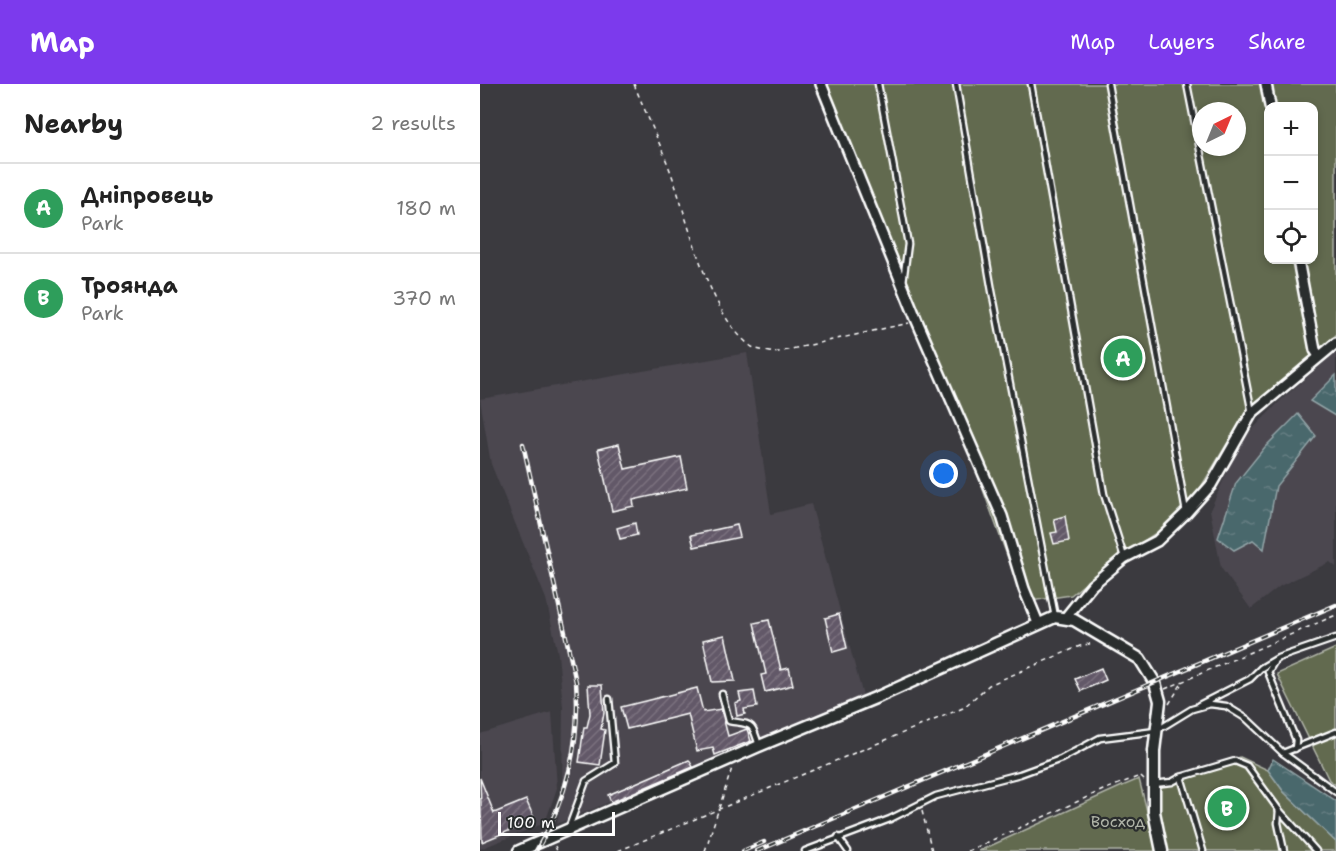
<!DOCTYPE html>
<meta charset="utf-8">
<style>
body{margin:0;font-family:"Shantell Sans",sans-serif;background:#f6f6f6;color:#222}
.controls{position:absolute;right:18px;top:18px;display:grid;overflow:hidden;border-radius:12px;box-shadow:0 3px 9px #0003}
.controls button{width:54px;height:54px;display:grid;place-items:center;padding:0;border:0;border-bottom:2px solid #e0e0e0;background:#fff;color:#222;font:30px sans-serif}
.compass{position:absolute;left:712px;top:18px;width:54px;height:54px;border-radius:50%;background:#fff;box-shadow:0 3px 9px #0003;rotate:43deg}
.scale{position:absolute;left:18px;bottom:15px;width:117px;box-sizing:border-box;padding-left:6px;border:3px solid #fff;border-top:0;font-size:16px;line-height:21px;white-space:nowrap;color:#fff;-webkit-text-stroke:4px #2a2d2e;paint-order:stroke}
.you{position:absolute;left:464px;top:390px;width:21px;height:21px;margin:-15px;border:4px solid #fff;border-radius:50%;background:#1a73e8;box-shadow:0 0 0 9px #1a73e833}
.badge{display:grid;place-items:center;width:39px;height:39px;border-radius:50%;background:#7c3aed;color:#fff;font-size:20px;font-weight:700}
.pin{position:absolute;translate:-50% -50%;border:3px solid #fff;box-shadow:0 2px 6px #0006}
.list{margin:0;padding:0;list-style:none}
h2{display:flex;justify-content:space-between;align-items:center;height:78px;margin:0;padding:0 24px;font-size:26px}
h2 small{font-size:20px;font-weight:400;color:#767676}
.list li{display:grid;grid-template-columns:39px 1fr auto;gap:18px;align-items:center;box-sizing:border-box;height:90px;padding:0 24px;border-top:2px solid #e0e0e0}
.list b{display:block;font-size:22px;white-space:nowrap}
.list p{margin:0;font-size:20px;white-space:nowrap;color:#767676}
.list em{font-size:20px;font-style:normal;color:#767676}
.icon{flex:none;width:33px;height:33px;fill:none;stroke:currentColor;stroke-width:2;stroke-linecap:round;stroke-linejoin:round}
.map{position:relative;flex:none;width:856px;height:767px;overflow:hidden}
header{display:flex;align-items:center;gap:36px;box-sizing:border-box;height:84px;padding:0 30px;background:#7c3aed;color:#fff}
header strong{font-size:28px}
nav{display:flex;gap:33px;margin-inline-start:auto;font-size:21px}
main{display:flex}
aside{flex:1;background:#fff}
.map>svg:first-child{display:block}
.built{fill:#4b474f}
.green{fill:#626a50;stroke:#b0b4a8;stroke-width:1.5;fill-rule:evenodd}
.water{fill:url(#water-ripples);stroke:#92a4a7;stroke-width:1.5}
.building{fill:url(#building-hatch);stroke:#fff;stroke-width:1.5}
.lines{fill:none;stroke-linecap:round;stroke-linejoin:round}
.service-casing{stroke:#fff;stroke-width:9}
.minor-casing{stroke:#fff;stroke-width:14}
.tertiary-casing{stroke:#fff;stroke-width:15}
.path{stroke:#fff;stroke-width:1.5;stroke-dasharray:4.5 4.5;stroke-linecap:butt}
.service{stroke:#2a2d2e;stroke-width:4.5}
.minor{stroke:#2a2d2e;stroke-width:9}
.tertiary{stroke:#2a2d2e;stroke-width:10}
.rail-casing{stroke:#fff;stroke-width:4.5}
.rail{stroke:#2a2d2e;stroke-width:2;stroke-dasharray:7;stroke-linecap:butt}
.labels{text-anchor:middle;stroke-width:4.5;stroke-linejoin:round;paint-order:stroke}
.park-label{font-size:16px;fill:#b0b4a8;stroke:#2a2d2e}
</style>
<header>
<strong>Map</strong>
<nav><a>Map</a><a>Layers</a><a>Share</a></nav>
</header>
<main>
<aside>
<h2>Nearby<small>2 results</small></h2>
<ul class="list">
<li><span class="badge" style="background:#2e9e5b">A</span><div><b>Дніпровець</b><p>Park</p></div><em>180 m</em></li>
<li><span class="badge" style="background:#2e9e5b">B</span><div><b>Троянда</b><p>Park</p></div><em>370 m</em></li>
</ul>
</aside>
<div class="map">
<svg width="856" height="767" viewBox="0 0 856 767">
<defs>
<pattern id="water-ripples" width="26" height="14" patternUnits="userSpaceOnUse" patternTransform="scale(1.5)"><rect width="26" height="14" fill="#4a676c"/><path d="M2 4q2-2 4 0t4 0M15 11q2-2 4 0t4 0" fill="none" stroke="#657e82"/></pattern>
<pattern id="building-hatch" width="6" height="6" patternUnits="userSpaceOnUse" patternTransform="scale(1.5)"><rect width="6" height="6" fill="#625867"/><path d="M-1 1l2-2M0 6l6-6M5 7l2-2" fill="none" stroke="#7a717e"/></pattern>
</defs>
<rect width="100%" height="100%" fill="#3b3a3f"/>
<filter id="ink" filterUnits="userSpaceOnUse"><feTurbulence type="fractalNoise" baseFrequency=".0167" numOctaves="2"/><feDisplacementMap in="SourceGraphic" scale="12" xChannelSelector="R" yChannelSelector="G"/><feConvolveMatrix kernelMatrix="1 2 1 2 8 2 1 2 1" color-interpolation-filters="sRGB"/></filter>
<g filter="url(#ink)">
<!-- built -->
<g class="built">
<polygon points="856,268 856,483 850,478 800,502 771,525 741,484 730,426 761,357 801,316"/>
<polygon points="267,269 291,430 331,420 383,612 77,740 82,713 83,623 78,570 66,515 11,380 0,315"/>
<polygon points="72,628 77,704 65,739 0,765 0,650"/>
</g>
<!-- green -->
<g class="green">
<path d="M344,0h512v251l-88,74 -50,83 -42,41 -44,29 -41,33 -47,7 -116,-318 -63,-144zM788,22h46v154h-46zM721,27h36v36h-36z"/>
<polygon points="856,564 856,701 849,696 797,590"/>
<polygon points="760,673 788,686 804,708 856,758 856,767 683,767 671,707"/>
<polygon points="659,695 677,767 499,767 640,703"/>
</g>
<!-- water -->
<g class="water">
<polygon points="856,291 856,331 855,332 830,317"/>
<polygon points="818,330 836,352 796,402 784,465 773,456 754,466 738,454 756,399 785,363"/>
<polygon points="793,675 856,717 856,758 804,708 788,686"/>
</g>
<!-- building -->
<g class="building">
<polygon points="139,360 145,385 201,373 207,404 153,416 154,422 132,427 118,365"/>
<polygon points="585,432 589,457 574,460 571,449 577,448 574,435"/>
<polygon points="155,439 157,451 140,455 137,444"/>
<polygon points="257,441 260,453 214,463 211,451"/>
<polygon points="359,530 367,564 353,568 345,534"/>
<polygon points="289,536 301,586 309,584 313,601 285,608 281,591 286,590 274,539"/>
<polygon points="245,551 255,597 232,598 223,556"/>
<polygon points="621,584 626,596 601,607 595,595"/>
<polygon points="108,601 122,601 124,629 121,645 125,646 120,681 99,678 104,643 107,643 110,630"/>
<polygon points="217,604 223,628 241,625 248,652 267,645 271,657 235,671 233,664 217,667 208,630 147,645 141,623"/>
<polygon points="274,607 277,623 264,625 265,630 257,632 255,619 261,617 259,609"/>
<polygon points="209,676 213,683 131,718 128,711"/>
<polygon points="0,694 14,729 46,716 55,736 2,758"/>
</g>
<g class="lines">
<defs>
<g id="service">
<polyline points="398,0 428,160 423,198"/>
<polyline points="476,0 512,207 575,533"/>
<polyline points="551,0 624,410 644,473"/>
<polyline points="628,0 706,428"/>
<polyline points="707,0 772,329"/>
<polyline points="794,578 788,588 816,656 815,665"/>
<path d="M242,610l7,27c23,4 23,0 30,25"/>
<polyline points="719,621 770,595 781,584 798,574 856,554"/>
<polyline points="803,669 856,708"/>
<polyline points="701,693 755,677 767,682 799,726 836,767"/>
<polyline points="673,700 692,698 701,693 723,767"/>
<polyline points="799,726 798,739 804,767"/>
<polyline points="89,743 106,697 135,679 129,615"/>
<polyline points="358,753 368,767"/>
<polyline points="325,767 410,735 456,712 540,690 581,675 620,654 676,647 712,625 730,620 746,622 767,635 803,669 856,648"/>
</g>
<g id="minor">
<polyline points="341,0 437,237 522,432 544,505 558,539"/>
<polyline points="786,0 790,22"/>
<polyline points="818,176 835,266 839,272"/>
<polyline points="586,533 612,501 644,474 677,457 706,429 731,401 772,329 856,259"/>
</g>
<polyline id="tertiary" points="39,767 279,662 400,612 575,533 594,536 660,575 675,599 680,617 674,667 674,728 682,767"/>
</defs>
<!-- service casing -->
<use href="#service" class="service-casing"/>
<!-- minor casing -->
<use href="#minor" class="minor-casing"/>
<!-- tertiary casing -->
<use href="#tertiary" class="tertiary-casing"/>
<!-- path -->
<g class="path">
<path d="M154,0c12,30 26,59 37,89 18,49 37,142 81,174 5,3 15,4 22,6l135,-30"/>
<polyline points="685,605 856,531"/>
<polyline points="689,620 702,599"/>
<polyline points="442,727 452,767"/>
<polyline points="75,762 77,767"/>
<polyline points="138,767 483,624 509,601 600,562 613,559"/>
<polyline points="225,767 252,684"/>
<polyline points="488,767 623,706 660,692 664,696"/>
</g>
<!-- service -->
<use href="#service" class="service"/>
<!-- minor -->
<use href="#minor" class="minor"/>
<!-- tertiary -->
<use href="#tertiary" class="tertiary"/>
<defs>
<g id="rail">
<path d="M43,360l53,238c5,59 -9,118 -40,169"/>
<polyline points="263,767 284,758"/>
<polyline points="277,767 856,521"/>
</g>
</defs>
<!-- rail casing -->
<use href="#rail" class="rail-casing"/>
<!-- rail -->
<use href="#rail" class="rail"/>
</g>
</g>
<g class="labels">
<!-- park labels -->
<g class="park-label">
<text x="638" y="743">Восход</text>
</g>
</g>
</svg>
<div class="controls">
<button>+</button>
<button>−</button>
<button><svg class="icon" aria-label="locate" viewBox="0 0 24 24"><circle cx="12" cy="12" r="6"/><path d="M12 2v4M12 18v4M2 12h4M18 12h4"/></svg></button>
</div>
<svg class="compass" viewBox="-18 -18 36 36"><path d="M0-13l5 13h-10z" fill="#e53935"/><path d="M0 13l5-13h-10z" fill="#767676"/></svg>
<div class="scale">100 m</div>
<div class="you"></div>
<div class="pin badge" style="left:643px;top:274px;background:#2e9e5b">A</div>
<div class="pin badge" style="left:747px;top:724px;background:#2e9e5b">B</div>
</div>
</main>
